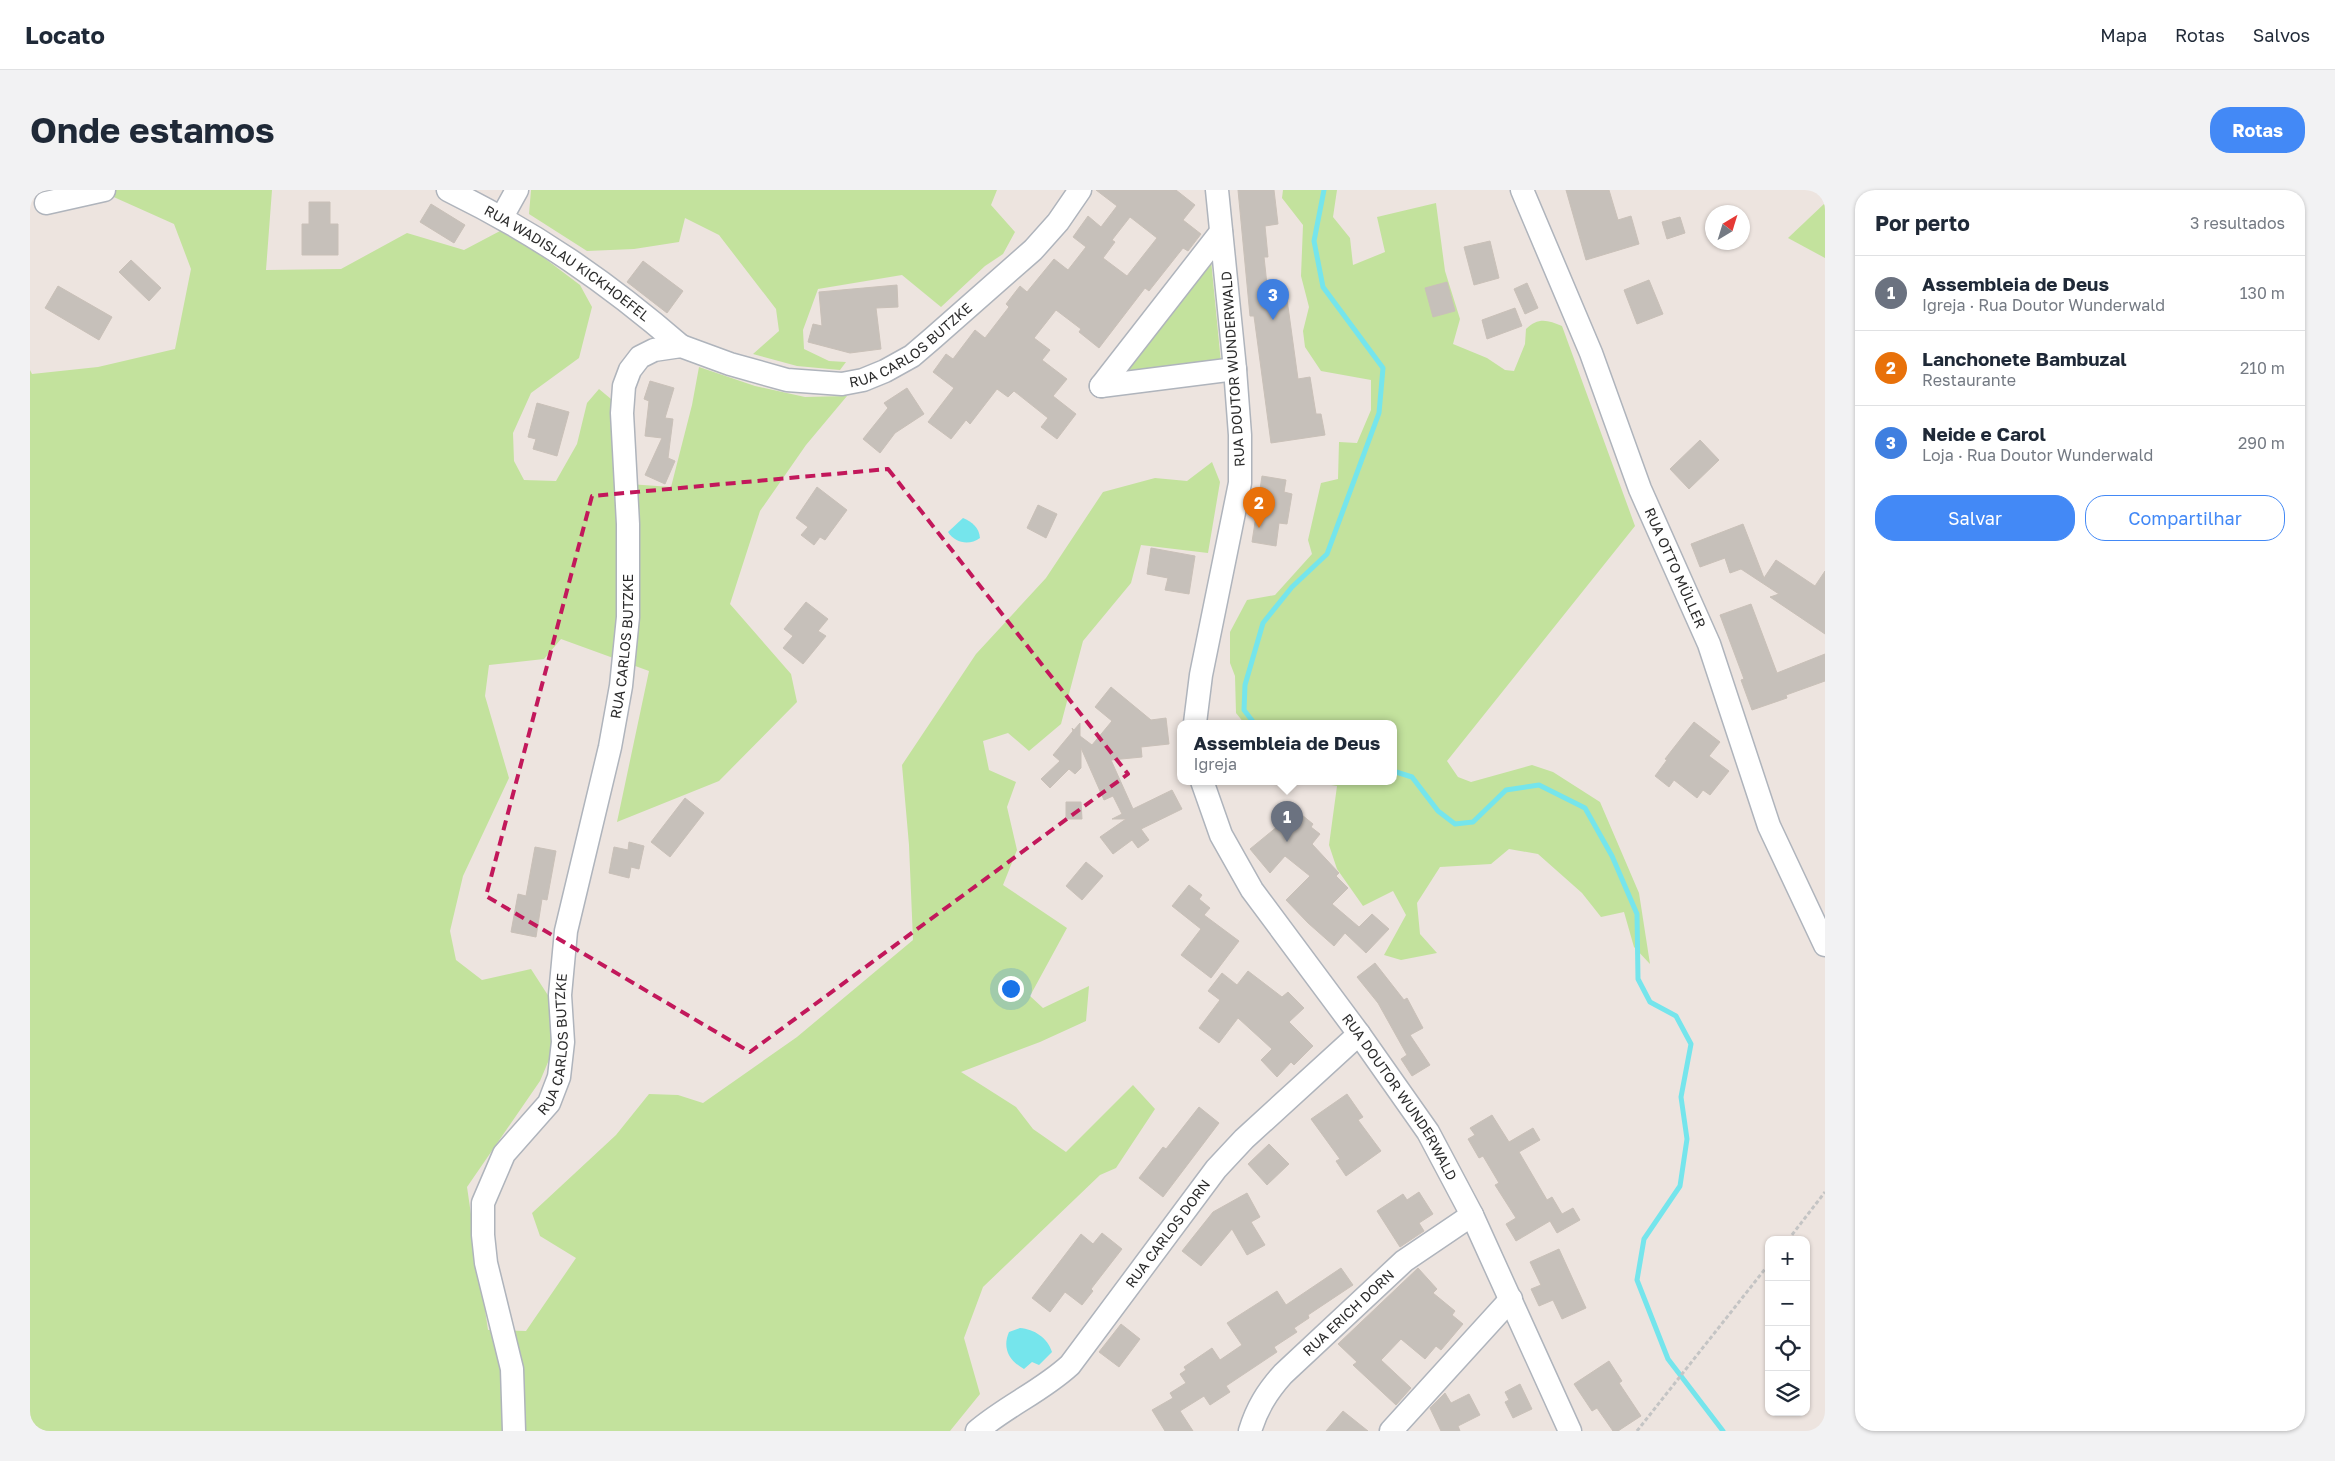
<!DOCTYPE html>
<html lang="pt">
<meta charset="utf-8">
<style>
body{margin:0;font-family:"Golos Text",sans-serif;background:#f2f2f3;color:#1f2937}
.controls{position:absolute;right:15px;bottom:15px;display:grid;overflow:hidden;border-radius:10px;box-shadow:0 1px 4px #0004}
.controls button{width:45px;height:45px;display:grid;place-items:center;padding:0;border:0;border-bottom:1px solid #e0e1e3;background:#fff;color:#1f2937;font:25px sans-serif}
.compass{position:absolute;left:1675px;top:15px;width:45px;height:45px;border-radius:50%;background:#fff;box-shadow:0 1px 4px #0004;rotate:38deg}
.you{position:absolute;left:980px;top:798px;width:18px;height:18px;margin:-12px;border:4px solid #fff;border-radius:50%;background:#1a73e8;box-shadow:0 0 0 8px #1a73e833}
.badge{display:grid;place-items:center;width:32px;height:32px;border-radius:50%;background:#4389f6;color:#fff;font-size:16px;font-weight:700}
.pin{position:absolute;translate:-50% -41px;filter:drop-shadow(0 1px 2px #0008)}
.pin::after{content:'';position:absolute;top:26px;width:18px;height:15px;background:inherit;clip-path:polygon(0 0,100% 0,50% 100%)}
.popup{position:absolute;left:1147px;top:530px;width:220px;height:65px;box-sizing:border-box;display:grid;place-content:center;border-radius:10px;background:#fff;filter:drop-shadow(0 1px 4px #0005);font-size:16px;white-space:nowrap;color:#747a83}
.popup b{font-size:19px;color:#1f2937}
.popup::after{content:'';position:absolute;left:50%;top:100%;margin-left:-10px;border:10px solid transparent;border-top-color:#fff}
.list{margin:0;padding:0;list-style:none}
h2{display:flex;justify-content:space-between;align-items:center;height:65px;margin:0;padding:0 20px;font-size:21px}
h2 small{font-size:16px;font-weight:400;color:#747a83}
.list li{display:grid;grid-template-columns:32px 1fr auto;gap:15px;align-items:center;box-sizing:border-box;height:75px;padding:0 20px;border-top:1px solid #e0e1e3}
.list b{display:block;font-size:19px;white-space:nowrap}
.list p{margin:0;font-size:16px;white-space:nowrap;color:#747a83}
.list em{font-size:16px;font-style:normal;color:#747a83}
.actions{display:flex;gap:10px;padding:15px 20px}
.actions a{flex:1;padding:11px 0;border:1px solid #4389f6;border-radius:20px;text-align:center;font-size:18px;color:#4389f6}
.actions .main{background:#4389f6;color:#fff}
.icon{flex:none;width:28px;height:28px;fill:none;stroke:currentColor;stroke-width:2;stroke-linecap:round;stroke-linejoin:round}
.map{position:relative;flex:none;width:1795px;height:1241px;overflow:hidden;border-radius:20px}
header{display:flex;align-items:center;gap:30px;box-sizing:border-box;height:70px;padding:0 25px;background:#fff;border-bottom:1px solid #e0e1e3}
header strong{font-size:24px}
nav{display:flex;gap:28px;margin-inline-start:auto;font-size:18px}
.intro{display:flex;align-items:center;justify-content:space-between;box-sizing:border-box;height:120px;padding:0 30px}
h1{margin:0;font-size:35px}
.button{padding:12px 22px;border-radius:20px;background:#4389f6;color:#fff;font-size:18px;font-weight:700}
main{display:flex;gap:30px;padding:0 30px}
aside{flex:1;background:#fff;border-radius:20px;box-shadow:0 1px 4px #0004}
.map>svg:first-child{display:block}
.green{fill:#c3e29d}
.water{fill:#75e5ec}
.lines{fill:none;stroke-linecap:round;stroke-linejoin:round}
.stream{stroke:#75e5ec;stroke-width:5}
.building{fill:#c6c0ba;stroke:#c9c0b8;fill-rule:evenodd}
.minor-casing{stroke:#afb4bc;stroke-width:25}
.path{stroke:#c4c4c4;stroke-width:3;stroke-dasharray:4 2.5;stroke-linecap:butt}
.minor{stroke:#fff;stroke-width:22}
.marked{fill:none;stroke:#c2185b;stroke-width:4;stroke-dasharray:10 6;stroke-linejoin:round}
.labels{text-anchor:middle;stroke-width:4;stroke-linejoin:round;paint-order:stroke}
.street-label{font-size:14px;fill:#2c2c2c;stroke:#fff}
</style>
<header>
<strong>Locato</strong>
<nav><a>Mapa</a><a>Rotas</a><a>Salvos</a></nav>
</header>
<div class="intro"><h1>Onde estamos</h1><a class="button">Rotas</a></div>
<main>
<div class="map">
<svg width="1795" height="1241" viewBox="0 0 1795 1241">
<rect width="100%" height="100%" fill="#ede4df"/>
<!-- green -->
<g class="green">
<polygon points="68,0 242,0 236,80 311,79 377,43 434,60 470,41 509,64 550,95 562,117 549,168 501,203 483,243 484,271 494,290 526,291 547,254 557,213 569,199 581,209 585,293 641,297 662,215 669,177 725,196 775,207 817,206 776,255 730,321 700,414 761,484 767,512 689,591 587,632 619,481 531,449 514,469 459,475 455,506 479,588 433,686 420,741 426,770 452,790 501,779 521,810 524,858 510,891 437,997 458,1140 496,1141 546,1068 510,1046 502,1023 586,945 619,904 648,905 673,913 767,847 883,750 879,655 872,575 946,464 1016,388 1073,302 1125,288 1157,291 1182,272 1190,292 1178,363 1111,355 1101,393 1053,451 1031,534 999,561 978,543 953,551 959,580 986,592 977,617 987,660 973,695 1037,738 1000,806 1013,818 1059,796 1056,831 1010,852 931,882 986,917 1003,939 1036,962 1103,895 1125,919 1086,978 1070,985 953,1097 934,1148 950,1204 920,1241 0,1241 0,180 2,184 68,177 145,159 161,79 144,34"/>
<polygon points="501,0 967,0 961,15 985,42 973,64 955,76 911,117 872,85 788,99 773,140 774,159 799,171 816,172 810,180 767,176 723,164 749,141 746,119 689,45 655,28 649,52 604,59 557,61 499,24"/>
<path d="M1253,0h54l-4,27 17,21 3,27 32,-13 -8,-35 59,-14 9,68 15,48 -7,25 34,14 18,12 9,1 11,-27 1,-15c12,-12 22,-9 36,-3l73,200 -188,235 11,16 13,5 61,-17 21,7 47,30 39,91 11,71 -16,-17 -10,-35 -23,5 -19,-24 -44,-39 -29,-5 -18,15 -51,3 -23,36 3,31 17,19 -36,7 -17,-5 22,-40 -13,-24 -30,15 -26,-37 -8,-24 8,-59 -30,-5h86v-58h-149l-8,-10 -1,-37 -5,-13v-31l17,-32 28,-5 37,-41 -4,-14 13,-57 17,-4 1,-37 18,1 14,-33v-30l-50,-9 -16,-24 -2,-16 6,-24 -8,-31 2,-51 -21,-27z"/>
<polygon points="1795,13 1795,68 1758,48"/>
<polygon points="1181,70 1191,173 1089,187"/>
</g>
<!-- water -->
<g class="water">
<path d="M933,328c9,4 16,9 17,20 -11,8 -25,5 -32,-6z"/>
<path d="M990,1138c14,1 28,10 32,24l-13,13 -7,-3 -8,7c-15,-8 -22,-21 -15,-37z"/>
</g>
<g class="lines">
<!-- stream -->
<g class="stream">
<polyline points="1224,533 1214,520 1215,495 1233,433 1262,397 1297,364 1349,223 1353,178 1293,97 1284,51 1294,0"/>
<polyline points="1363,581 1382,587 1408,621 1425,634 1443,632 1476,600 1509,595 1555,618 1582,666 1607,724 1608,789 1620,812 1646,826 1661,854 1651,907 1657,949 1650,996 1614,1049 1607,1090 1638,1169 1693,1241"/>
</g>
</g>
<!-- building -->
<g class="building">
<path d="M1066,0h80l19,15 -12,15 18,14 -13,17 -5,-3 -34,43 -4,-3 -46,60 -20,-16 2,-3 -25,-19 -22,28 16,12 -8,10 25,19 -14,17 23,18 -19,25 -16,-12 7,-9 -34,-27 -6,6 -11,-8 -27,35 -4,-4 -15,19 -23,-17 26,-34 -21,-16 13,-18 7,5 22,-29 10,8 24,-31 -3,-3 14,-18 7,6 27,-33 14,11 18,-23 -13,-10 15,-21 13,11 16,-21zM1100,27l27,21 -30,38 -24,-18 12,-16 -3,-2z"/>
<polygon points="1208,0 1244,0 1248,34 1235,36 1238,67 1234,67 1238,104 1256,102 1268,189 1280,187 1286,224 1291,224 1295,245 1241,253 1224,126 1220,126"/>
<polygon points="1536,0 1579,0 1588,30 1601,26 1609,54 1556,70"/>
<polygon points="279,12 300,12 300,34 308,34 308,65 272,65 272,34 279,34"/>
<polygon points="401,14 435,35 424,53 390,32"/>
<polygon points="1650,27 1655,43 1637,49 1632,32"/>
<polygon points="1460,51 1469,88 1444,95 1434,57"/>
<polygon points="101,70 131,98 119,111 89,82"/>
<polygon points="613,71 653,101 637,123 597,92"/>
<polygon points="1619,90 1633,124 1607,134 1594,100"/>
<polygon points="1417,92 1425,121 1403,127 1395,98"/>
<polygon points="1497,93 1508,118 1495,124 1484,99"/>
<polygon points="867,95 868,117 846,118 851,159 820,163 778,152 783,134 792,136 789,102"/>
<polygon points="28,96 82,127 69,150 15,118"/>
<polygon points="1485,118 1492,136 1457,149 1452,130"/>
<polygon points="620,191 644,198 635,228 643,229 638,268 645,271 635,294 615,285 632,248 615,246 619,211 614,209"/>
<polygon points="877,198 894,224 865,243 850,263 833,249 858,218 854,213"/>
<polygon points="507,213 539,222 527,266 503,259 506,249 498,247"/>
<polygon points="1670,250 1689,270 1659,299 1640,279"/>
<polygon points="1232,286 1256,290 1254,302 1262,304 1257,334 1249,333 1246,356 1222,352"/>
<polygon points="787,297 817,320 795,350 790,347 784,355 771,345 778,337 766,328"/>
<polygon points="1008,315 1027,324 1016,348 997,338"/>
<polygon points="1713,334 1734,388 1746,370 1785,396 1795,381 1795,444 1740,407 1749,404 1711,379 1700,383 1695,368 1670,377 1661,354"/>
<polygon points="1121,358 1165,366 1159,404 1135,400 1138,388 1117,384"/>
<polygon points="776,412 798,429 788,441 796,446 773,474 753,458 763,446 754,439"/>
<polygon points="1721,414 1747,483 1795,464 1795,491 1756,505 1757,508 1722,520 1711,490 1714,489 1690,425"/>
<polygon points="1081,497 1121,530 1136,528 1139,554 1111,557 1112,567 1081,570 1103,619 1142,600 1152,619 1111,639 1119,650 1108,658 1102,650 1083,664 1070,647 1096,629 1082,629 1092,624 1083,606 1074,610 1051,558 1051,578 1045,584 1039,579 1020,598 1011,589 1030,571 1023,565 1043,541 1042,538 1044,540 1050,533 1050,546 1062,555 1082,531 1065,517"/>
<polygon points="1664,532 1690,552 1679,566 1699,581 1680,605 1673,600 1667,608 1644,590 1639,597 1625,586 1637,570 1635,569"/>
<polygon points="655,608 674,623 640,667 621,652"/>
<polygon points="1036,612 1051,612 1052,629 1036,629"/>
<polygon points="1272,625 1283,634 1281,637 1290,644 1282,654 1309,683 1306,686 1318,698 1302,714 1329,737 1342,724 1359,739 1336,763 1315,743 1304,756 1278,733 1256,710 1280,686 1255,666 1240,683 1220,659 1259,627 1266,633"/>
<polygon points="599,652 614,656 609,679 601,677 599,688 579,683 584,657 598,660"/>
<polygon points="505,657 526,661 517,710 512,709 506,747 481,742 488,704 496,706"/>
<polygon points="1056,672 1073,686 1052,710 1036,696"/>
<polygon points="1159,695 1172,705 1169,709 1180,718 1174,725 1209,751 1181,788 1151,765 1171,739 1142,716"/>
<polygon points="1345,773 1374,810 1377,808 1393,838 1380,845 1400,875 1382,886 1371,869 1377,865 1348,813 1327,787"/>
<polygon points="1218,781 1252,807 1258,802 1274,818 1259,832 1283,856 1264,875 1261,872 1247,887 1231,870 1242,859 1208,828 1189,853 1169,838 1190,810 1178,801 1192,783 1207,795"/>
<polygon points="1317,904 1333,927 1328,930 1351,961 1316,986 1306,971 1310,969 1281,929"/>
<polygon points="1169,917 1189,933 1133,1007 1109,988 1133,957 1136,959"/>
<polygon points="1462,925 1479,952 1503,938 1510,950 1489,962 1517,1010 1522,1007 1532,1024 1543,1018 1550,1030 1527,1043 1520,1031 1486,1051 1476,1034 1486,1028 1465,995 1469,993 1453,966 1449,968 1438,949 1445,945 1440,938"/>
<polygon points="1239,954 1259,974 1237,995 1218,974"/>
<polygon points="1389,1002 1403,1024 1389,1033 1394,1041 1370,1057 1347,1021 1373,1004 1377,1010"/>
<polygon points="1217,1003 1230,1027 1221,1032 1235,1055 1217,1065 1202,1039 1171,1076 1152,1061 1183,1022"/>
<polygon points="1072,1043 1092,1059 1061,1099 1063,1101 1052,1115 1035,1102 1020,1122 1002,1108 1051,1044 1063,1054"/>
<polygon points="1529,1059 1556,1118 1532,1129 1523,1110 1509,1116 1501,1099 1511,1095 1500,1072"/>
<polygon points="1311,1078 1323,1095 1278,1125 1279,1128 1264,1138 1267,1142 1244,1157 1247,1162 1196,1196 1200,1202 1180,1215 1174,1206 1150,1221 1163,1241 1135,1241 1122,1220 1143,1208 1140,1203 1156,1193 1150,1184 1156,1180 1154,1177 1182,1158 1190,1170 1212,1155 1197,1133 1247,1101 1256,1115"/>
<polygon points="1388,1078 1407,1099 1403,1103 1425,1121 1422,1125 1433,1134 1411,1160 1406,1156 1395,1169 1371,1149 1351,1170 1381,1198 1366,1215 1323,1175 1327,1172 1308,1154"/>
<polygon points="1091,1134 1110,1149 1089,1177 1069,1162"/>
<polygon points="1579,1171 1592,1191 1589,1193 1611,1226 1588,1241 1583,1241 1567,1218 1562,1221 1544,1194"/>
<polygon points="1490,1194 1502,1219 1483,1228 1475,1212 1479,1210 1475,1202"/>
<polygon points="1415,1203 1421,1213 1439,1204 1450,1225 1428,1236 1430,1241 1411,1241 1400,1218"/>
<polygon points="1313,1221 1338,1241 1296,1241"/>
</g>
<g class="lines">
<defs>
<g id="minor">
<path id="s1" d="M418,0c88,43 159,92 233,156"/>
<path id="s2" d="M1492,0l69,163 49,136 69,155 60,182 56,119"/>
<polyline points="16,13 74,0"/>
<polyline points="472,27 487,0"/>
<polyline points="1071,196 1191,42"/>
<polyline points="1071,196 1205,179"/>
<polyline points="1165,533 1171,485 1210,293 1210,245 1205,179 1187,0"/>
<path id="s3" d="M1172,591l19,54 31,55 107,144 69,98 44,83 98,216"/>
<path id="s4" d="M484,1241l-2,-62 -26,-106 -3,-28v-32l21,-49 45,-51 10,-26 4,-35 -3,-47 6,-64 44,-184 11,-61 7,-69v-93l-6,-111 2,-27 6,-16 10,-13 14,-7 27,-4 49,18 57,16 55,4 21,-4 22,-9 27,-15 21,-18 100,-88 25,-28 22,-32"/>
<path id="s5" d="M947,1241c29,-25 65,-40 93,-66l146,-196 28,-30 115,-105"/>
<path id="s6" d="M1220,1241c7,-23 17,-39 33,-57l121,-113 68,-46"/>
<polyline points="1361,1241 1481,1109"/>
</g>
</defs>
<!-- minor casing -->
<use href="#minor" class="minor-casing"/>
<!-- path -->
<g class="path">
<polyline points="1758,1050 1795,1002"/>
<polyline points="1607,1241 1739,1074"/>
</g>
<!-- minor -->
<use href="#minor" class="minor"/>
</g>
<!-- marked area -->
<path class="marked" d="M858,279l240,305 -378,278 -264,-156 106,-400z"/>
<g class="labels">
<!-- street labels -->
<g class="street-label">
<text dy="5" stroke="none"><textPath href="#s1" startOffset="140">RUA WADISLAU KICKHOEFEL</textPath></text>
<text dy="5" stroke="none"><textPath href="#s4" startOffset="1402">RUA CARLOS BUTZKE</textPath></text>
<text transform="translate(1203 179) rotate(-94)" y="5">RUA DOUTOR WUNDERWALD</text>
<text dy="5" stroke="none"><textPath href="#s2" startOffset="408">RUA OTTO MÜLLER</textPath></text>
<text dy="5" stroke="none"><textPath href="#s4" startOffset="818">RUA CARLOS BUTZKE</textPath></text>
<text dy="5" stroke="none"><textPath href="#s4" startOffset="412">RUA CARLOS BUTZKE</textPath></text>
<text dy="5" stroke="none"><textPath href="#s3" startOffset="375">RUA DOUTOR WUNDERWALD</textPath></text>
<text dy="5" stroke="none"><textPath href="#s5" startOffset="278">RUA CARLOS DORN</textPath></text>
<text dy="5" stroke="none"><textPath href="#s6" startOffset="156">RUA ERICH DORN</textPath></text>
</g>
</g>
</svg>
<div class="controls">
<button>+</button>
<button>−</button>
<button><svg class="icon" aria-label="locate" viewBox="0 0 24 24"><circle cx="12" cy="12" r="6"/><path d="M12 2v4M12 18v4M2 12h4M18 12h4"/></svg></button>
<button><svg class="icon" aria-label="layers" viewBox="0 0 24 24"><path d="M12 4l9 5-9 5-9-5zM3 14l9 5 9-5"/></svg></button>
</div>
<svg class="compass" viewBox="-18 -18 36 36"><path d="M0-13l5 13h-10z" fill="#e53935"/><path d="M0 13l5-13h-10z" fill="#747a83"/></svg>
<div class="you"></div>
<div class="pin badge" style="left:1257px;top:652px;background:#6b7280">1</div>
<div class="popup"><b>Assembleia de Deus</b>Igreja</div>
<div class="pin badge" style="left:1229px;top:338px;background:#e8710a">2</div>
<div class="pin badge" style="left:1243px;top:130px;background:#3f7fe0">3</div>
</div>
<aside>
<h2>Por perto<small>3 resultados</small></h2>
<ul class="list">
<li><span class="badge" style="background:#6b7280">1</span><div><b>Assembleia de Deus</b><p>Igreja · Rua Doutor Wunderwald</p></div><em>130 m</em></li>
<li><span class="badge" style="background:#e8710a">2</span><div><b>Lanchonete Bambuzal</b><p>Restaurante</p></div><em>210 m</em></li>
<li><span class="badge" style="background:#3f7fe0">3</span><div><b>Neide e Carol</b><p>Loja · Rua Doutor Wunderwald</p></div><em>290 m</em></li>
</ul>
<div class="actions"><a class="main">Salvar</a><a>Compartilhar</a></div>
</aside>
</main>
